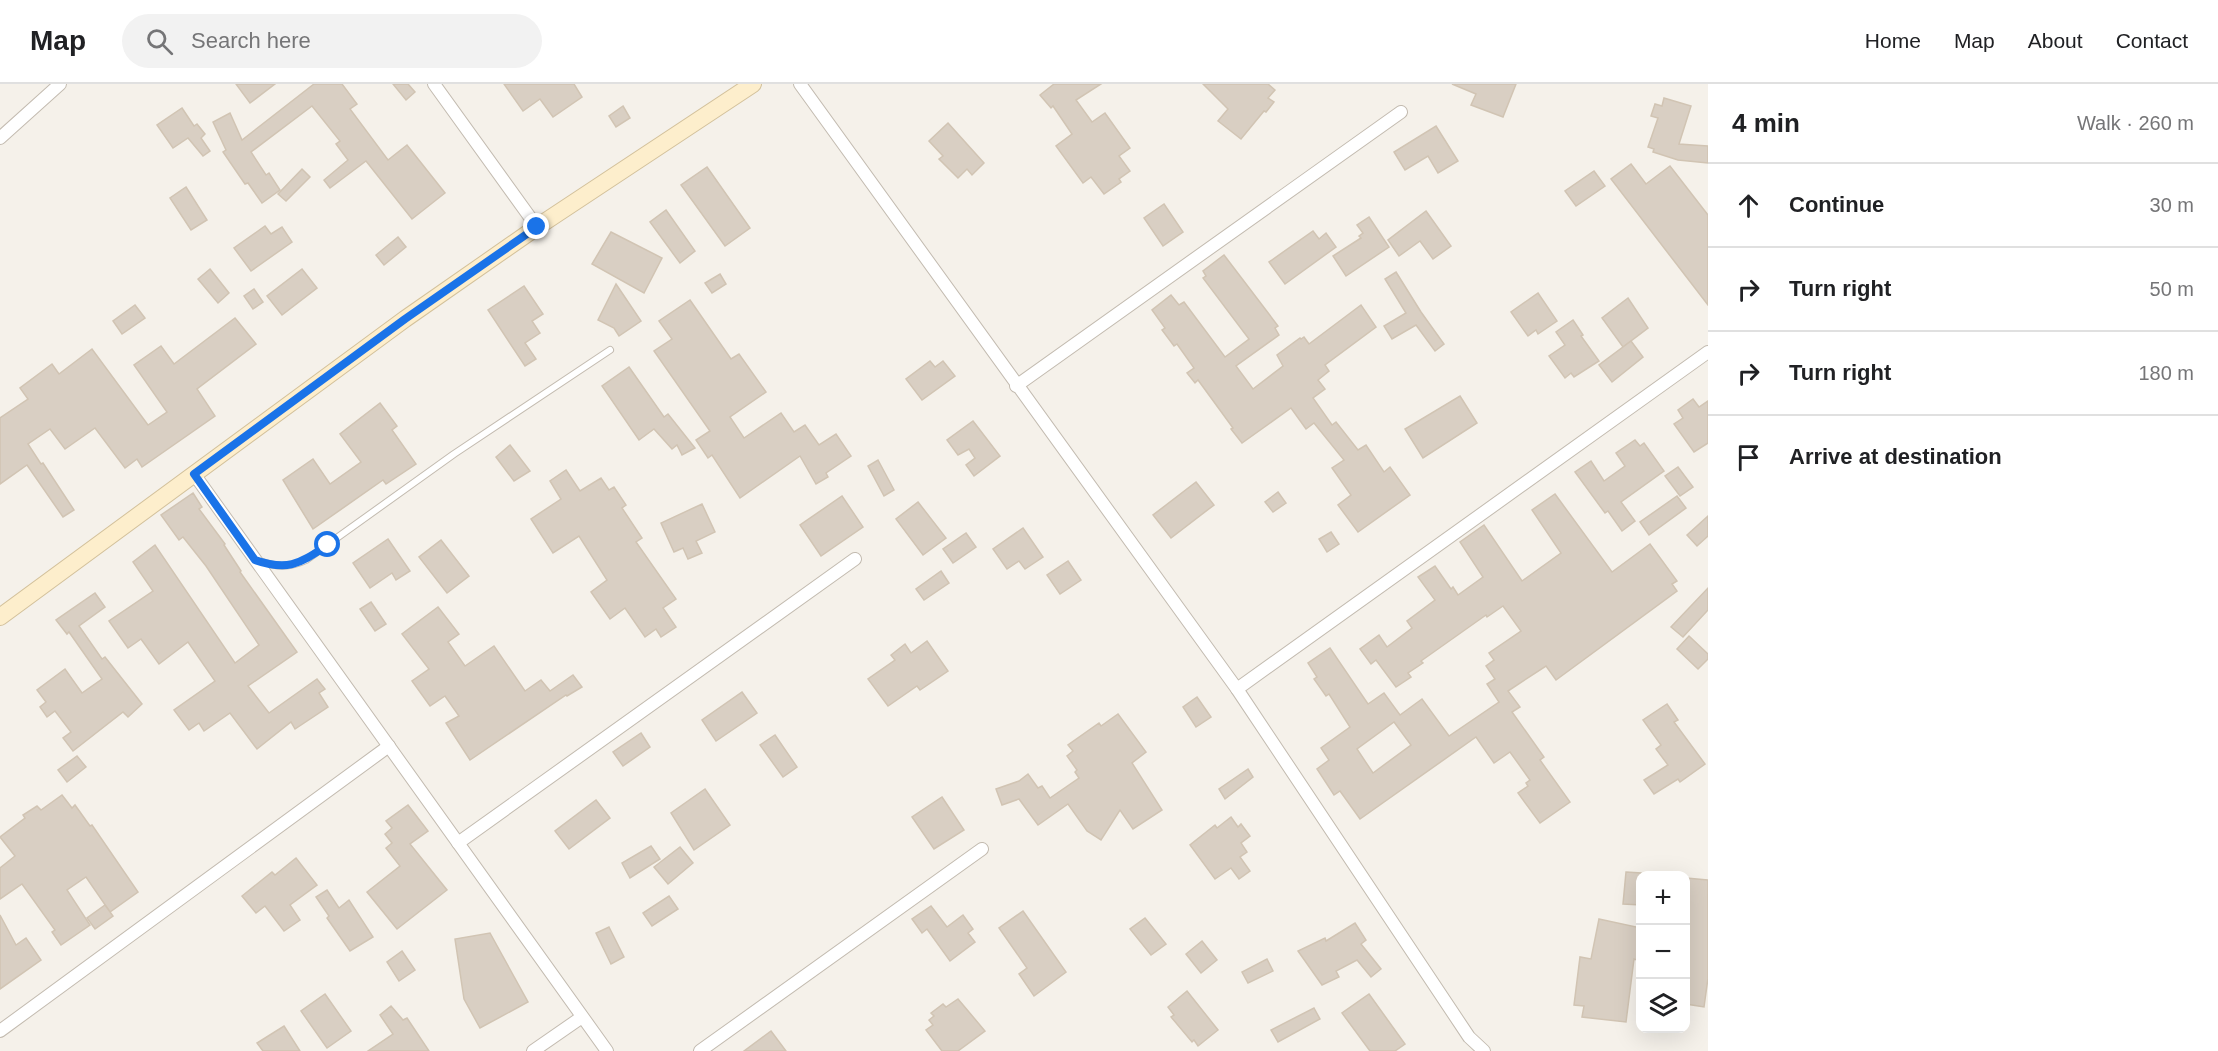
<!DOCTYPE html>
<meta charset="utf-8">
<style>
body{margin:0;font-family:Helvetica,sans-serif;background:#f2f2f2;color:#202124}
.controls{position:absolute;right:18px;bottom:18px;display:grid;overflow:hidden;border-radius:12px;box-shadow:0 6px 24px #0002}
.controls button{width:54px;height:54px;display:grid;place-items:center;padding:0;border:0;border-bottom:2px solid #e0e0e0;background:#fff;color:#202124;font:30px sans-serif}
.stop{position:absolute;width:18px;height:18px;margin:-14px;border:4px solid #1a73e8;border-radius:50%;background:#fff}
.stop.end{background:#1a73e8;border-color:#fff;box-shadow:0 2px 6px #0008}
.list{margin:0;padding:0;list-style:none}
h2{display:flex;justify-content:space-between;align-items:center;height:78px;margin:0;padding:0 24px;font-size:26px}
h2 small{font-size:20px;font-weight:400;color:#757577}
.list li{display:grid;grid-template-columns:39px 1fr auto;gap:18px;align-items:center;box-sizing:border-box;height:84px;padding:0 24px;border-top:2px solid #e0e0e0}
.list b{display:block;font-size:22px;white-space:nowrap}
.list em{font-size:20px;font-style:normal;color:#757577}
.icon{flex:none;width:33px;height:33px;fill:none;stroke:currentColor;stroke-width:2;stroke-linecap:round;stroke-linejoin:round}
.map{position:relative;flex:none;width:1708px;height:967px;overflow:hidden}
header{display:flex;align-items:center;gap:36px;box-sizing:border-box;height:84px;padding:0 30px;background:#fff;border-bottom:2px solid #e0e0e0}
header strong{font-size:28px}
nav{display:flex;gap:33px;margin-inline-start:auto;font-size:21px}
.search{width:420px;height:54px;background:#f2f2f2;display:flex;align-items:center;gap:15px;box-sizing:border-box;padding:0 21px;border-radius:33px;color:#757577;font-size:22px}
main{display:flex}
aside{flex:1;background:#fff}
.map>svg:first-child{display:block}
.building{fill:#d9cfc3;stroke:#d1c4b3;stroke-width:1.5;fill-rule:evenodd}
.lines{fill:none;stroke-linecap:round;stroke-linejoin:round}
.lane-casing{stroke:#c3bbb0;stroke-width:8}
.street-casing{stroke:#c3bbb0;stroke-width:14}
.secondary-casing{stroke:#d3c19b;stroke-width:18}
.lane{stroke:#fff;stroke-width:6}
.street{stroke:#fff;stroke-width:12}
.secondary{stroke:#fdeecc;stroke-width:16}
.route{stroke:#1a73e8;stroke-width:8}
</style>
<header>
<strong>Map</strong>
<div class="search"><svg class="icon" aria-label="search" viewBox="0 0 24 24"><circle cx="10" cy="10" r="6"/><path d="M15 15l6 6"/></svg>Search here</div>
<nav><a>Home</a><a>Map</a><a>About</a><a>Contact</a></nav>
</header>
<main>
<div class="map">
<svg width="1708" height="967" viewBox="0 0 1708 967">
<rect width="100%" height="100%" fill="#f5f1ea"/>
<!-- building -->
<g class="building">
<polygon points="236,0 275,0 250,19"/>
<polygon points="314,0 342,0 357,20 350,25 388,76 407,61 445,109 412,135 366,77 330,104 324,96 348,76 336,60 340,57 312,22 251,68 266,91 269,89 280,106 262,119 248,99 245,100 223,68 226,66 213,38 230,29 242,56"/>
<polygon points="393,0 408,0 415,8 406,16"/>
<polygon points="504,0 574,0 582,13 553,33 540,15 523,27"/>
<polygon points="1054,0 1101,0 1076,16 1092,38 1105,29 1130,64 1119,72 1130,87 1119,95 1121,98 1104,110 1091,93 1083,99 1056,62 1072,50 1053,22 1051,24 1040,11"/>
<polygon points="1203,0 1268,0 1275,6 1268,14 1274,18 1266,28 1264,27 1241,55 1218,37 1228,25"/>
<polygon points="1452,0 1516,0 1503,33 1471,21 1476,10"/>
<polygon points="1664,14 1691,22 1679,60 1708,62 1708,79 1678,76 1653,68 1654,65 1648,63 1658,34 1651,32 1655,20 1662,22"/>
<polygon points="623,22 630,34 616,43 609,32"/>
<polygon points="182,24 194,42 197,40 205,50 201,54 210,67 203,72 188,54 173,64 157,41"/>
<polygon points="948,39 984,79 972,91 967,85 958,94 939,75 943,72 929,57"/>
<polygon points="1436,42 1458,77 1438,89 1428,72 1405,86 1394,68"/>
<polygon points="1631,80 1646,100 1670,82 1708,131 1708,221 1611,95"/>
<polygon points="707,83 750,144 725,162 681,101"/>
<polygon points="302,85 310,93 286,117 278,110"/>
<polygon points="1594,87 1605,102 1576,122 1565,107"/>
<polygon points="186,103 207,136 191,146 170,114"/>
<polygon points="1164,120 1183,148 1163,162 1144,134"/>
<polygon points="666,126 695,167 680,179 650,138"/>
<polygon points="1426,127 1451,162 1433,175 1420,157 1399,172 1388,156"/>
<polygon points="1369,133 1389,163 1346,192 1333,172 1361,154 1359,152 1363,149 1357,141"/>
<polygon points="265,142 271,150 282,143 292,158 251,187 234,164"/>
<polygon points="1313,147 1319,155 1326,149 1336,163 1285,200 1269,178"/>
<polygon points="611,148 662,174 644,209 592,180"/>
<polygon points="398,153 406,163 384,181 376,171"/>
<polygon points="1224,171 1278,242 1275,244 1279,251 1236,282 1253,305 1283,282 1277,271 1300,254 1301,255 1304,253 1309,260 1361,221 1376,243 1325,281 1329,287 1318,296 1325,305 1313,314 1332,341 1336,338 1358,366 1366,361 1384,388 1390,383 1410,411 1358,448 1338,421 1351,411 1332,384 1344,376 1314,339 1306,345 1291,324 1242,359 1231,345 1233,344 1198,296 1195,299 1187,289 1194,284 1177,260 1174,262 1162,246 1165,244 1152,226 1171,211 1179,221 1184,218 1225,273 1249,255 1203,194 1206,192 1203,187"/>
<polygon points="210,185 229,209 218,219 198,195"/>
<polygon points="302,185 317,204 282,231 267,212"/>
<polygon points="1396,188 1421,228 1444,260 1435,267 1416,241 1392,255 1384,242 1406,229 1385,195"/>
<polygon points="720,190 726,200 712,209 705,199"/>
<polygon points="616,200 641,237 619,252 614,244 598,236"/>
<polygon points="524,202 543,230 532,237 540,249 525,259 536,275 525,282 488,226"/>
<polygon points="254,205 263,218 253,225 244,212"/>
<polygon points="1538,209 1557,237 1538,250 1536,246 1528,252 1511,228"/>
<polygon points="1628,214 1648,244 1623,263 1602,234"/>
<polygon points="690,216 731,275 739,270 766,308 730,333 744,354 781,329 794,348 805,341 819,361 836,350 851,372 826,389 828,393 816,400 800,372 740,414 712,371 708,374 696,356 710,347 654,267 672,255 659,237"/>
<polygon points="135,221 145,234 122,250 113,237"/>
<polygon points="235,234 256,260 197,305 215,332 142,383 137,375 125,384 95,344 65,365 50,345 28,360 41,380 43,379 74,426 63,433 27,381 0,400 0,334 28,315 20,304 52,280 59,290 92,265 148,341 167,328 134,281 161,262 174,280"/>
<polygon points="1573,236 1583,251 1581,252 1599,277 1574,293 1571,289 1565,294 1549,272 1565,261 1556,248"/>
<polygon points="1631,257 1643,273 1612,298 1599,281"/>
<polygon points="930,277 935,283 943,277 955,292 922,316 906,295"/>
<polygon points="629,283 664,333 668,330 695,364 682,371 677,361 672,365 654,345 639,356 602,302"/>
<polygon points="1460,312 1477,339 1423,374 1405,345"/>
<polygon points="1693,315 1699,323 1708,317 1708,359 1694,368 1674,340 1683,334 1678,326"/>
<polygon points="380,319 397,342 392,346 416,380 386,400 383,396 313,445 283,396 313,375 330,400 361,378 340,350"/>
<polygon points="973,337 1000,372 974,392 966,381 975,374 969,365 958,371 947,356"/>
<polygon points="1635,356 1640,362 1644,359 1664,387 1621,418 1635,437 1622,447 1608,427 1605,429 1575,388 1591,377 1604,397 1625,382 1616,369"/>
<polygon points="510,361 530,387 514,397 496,373"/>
<polygon points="878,376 894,406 884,412 868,382"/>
<polygon points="1678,383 1693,403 1680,412 1665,392"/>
<polygon points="566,386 580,407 601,394 609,406 614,403 626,421 622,424 642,454 636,458 676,515 663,524 676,543 661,553 656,545 645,553 625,524 610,535 591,508 607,496 579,452 553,469 531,435 561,415 550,397"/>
<polygon points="1196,398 1214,421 1171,454 1153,431"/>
<polygon points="1278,408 1286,419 1273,428 1265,418"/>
<polygon points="193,409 202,423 199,425 225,460 224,461 241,487 240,488 297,568 248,602 269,629 317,595 325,605 319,609 328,623 295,645 291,638 257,665 230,629 204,647 199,639 189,646 174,626 215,597 188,558 159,580 141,555 128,564 109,537 153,507 133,478 155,461 235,579 259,561 206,482 183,453 179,456 161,431"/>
<path d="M1555,410l57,78 38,-28 27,37 -5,3 5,7 -121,89 -10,-14 -38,25 12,16 -8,5 32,45 -4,3 30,42 -30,21 -22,-30 10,-7 -2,-3 4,-3 -20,-28 -16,11 -18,-26 -116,82 -20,-28 -6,4 -17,-26 12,-9 -8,-12 29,-21 -21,-33 -3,2 -12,-17 3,-2 -9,-14 22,-15 38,56 16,-11 16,22 22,-16 27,37 50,-34 -12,-18 8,-5 -9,-13 8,-6 -5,-7 32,-22 -18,-25 -16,11 -1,-2 -65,46 2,2 -15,10 3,4 -15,10 -20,-27 -5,4 -11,-15 19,-14 8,12 25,-19 -5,-7 28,-21 -17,-23 17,-11 16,23 2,-2 5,8 25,-18 -23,-35 24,-17 38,56 39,-28 -29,-43zM1394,638l17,23 -38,28 -16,-24z"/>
<polygon points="842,412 863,443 821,472 800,441"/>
<polygon points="1677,412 1686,424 1649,451 1640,438"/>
<polygon points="918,418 946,454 923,471 896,435"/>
<polygon points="702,420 715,448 696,457 702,469 688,475 683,464 674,468 661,439"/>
<polygon points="1708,432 1708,452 1697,462 1687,451"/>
<polygon points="1023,444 1043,473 1025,485 1019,477 1007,485 993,465"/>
<polygon points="1331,448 1339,460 1327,468 1319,455"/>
<polygon points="966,449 976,463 953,479 943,465"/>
<polygon points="388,455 410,487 396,496 392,489 370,504 353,479"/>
<polygon points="441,456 469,492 447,509 419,473"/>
<polygon points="1068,477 1081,496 1060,510 1047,491"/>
<polygon points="941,487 949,499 924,516 916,505"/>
<polygon points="1708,504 1708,526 1683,553 1671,543"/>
<polygon points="95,509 105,523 79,542 102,575 105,573 142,620 128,633 123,628 73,667 63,654 71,648 55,627 47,633 40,623 46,618 37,606 65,585 82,609 102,595 69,548 67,550 56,536"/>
<polygon points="371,518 386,540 375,547 360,525"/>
<polygon points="438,523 459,550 448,558 465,582 494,562 525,607 541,596 550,607 573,591 582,603 567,612 566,611 470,676 446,639 459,632 445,612 430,622 412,597 429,585 402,550"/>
<polygon points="1689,552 1708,570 1708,575 1698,585 1677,565"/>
<polygon points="927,557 948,587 920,606 917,602 888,622 868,595 895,576 891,571 905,560 911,569"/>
<polygon points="742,608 757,629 716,657 702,636"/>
<polygon points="1197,613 1211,633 1196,643 1183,623"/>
<polygon points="1667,620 1678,636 1674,638 1705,680 1680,698 1678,695 1654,710 1644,696 1668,681 1656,665 1661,661 1643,636"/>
<polygon points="1118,630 1146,668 1132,679 1162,726 1133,745 1120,726 1101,756 1087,747 1068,720 1038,741 1019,715 1002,721 996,705 1019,697 1028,690 1038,704 1042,702 1050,714 1079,694 1075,688 1077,686 1067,672 1073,667 1068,661 1099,639 1101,642"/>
<polygon points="641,649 650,663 623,682 613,668"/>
<polygon points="775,651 797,683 783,693 760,661"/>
<polygon points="77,672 86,683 67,698 58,686"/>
<polygon points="1248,685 1253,693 1225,715 1219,705"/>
<polygon points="705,705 730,741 694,766 671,729"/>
<polygon points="62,711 72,724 75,721 90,742 92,741 138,808 110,828 86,793 67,806 90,841 61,861 52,848 55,846 22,800 0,815 0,784 15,772 0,753 25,734 23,731 37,722 41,726"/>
<polygon points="942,713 964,746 934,765 912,733"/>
<polygon points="596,716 610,734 569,765 555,747"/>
<polygon points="408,721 428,747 410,760 447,806 397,845 367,808 400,782 386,764 392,759 385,750 392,744 386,737"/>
<polygon points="1231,733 1238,743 1241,740 1250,752 1241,759 1247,768 1240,773 1250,787 1239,795 1231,784 1215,795 1190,761 1215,741 1217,744"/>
<polygon points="651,762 660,775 630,794 622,779"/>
<polygon points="680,763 693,779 668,800 654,783"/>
<polygon points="296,774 317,801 290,821 300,836 284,847 265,822 256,829 242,812 272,788 275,791"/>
<polygon points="1626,788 1641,789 1641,821 1623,820"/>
<polygon points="1686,794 1708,796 1708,894 1704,923 1686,920"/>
<polygon points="327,806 339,824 349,816 373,853 350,867 327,834 329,832 316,813"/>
<polygon points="669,812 678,825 652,842 643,829"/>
<polygon points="105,821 113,832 95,845 87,834"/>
<polygon points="931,822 947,843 963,831 973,845 968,849 975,858 950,877 927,845 922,849 912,835"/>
<polygon points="1023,827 1066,888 1034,912 1019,890 1027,884 999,844"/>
<polygon points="0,831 16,861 26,854 41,876 0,905"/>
<polygon points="1145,834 1166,860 1151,871 1130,845"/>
<polygon points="1599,835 1641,844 1641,861 1637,876 1634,875 1626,938 1582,933 1584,922 1574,921 1580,873 1591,875"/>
<polygon points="1355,839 1366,856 1361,860 1381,885 1371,893 1357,876 1336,887 1339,893 1322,901 1298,867 1325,854 1326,857"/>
<polygon points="609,843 624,873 611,880 596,849"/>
<polygon points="490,849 528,918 480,944 464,915 455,855"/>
<polygon points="1202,857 1217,876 1201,889 1186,870"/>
<polygon points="402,867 415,886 399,897 387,878"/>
<polygon points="1267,875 1273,887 1248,899 1242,888"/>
<polygon points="1187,907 1218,946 1198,962 1194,956 1192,958 1171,933 1174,931 1168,923"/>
<polygon points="325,910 351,947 327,964 301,927"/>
<polygon points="1369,910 1405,960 1395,967 1370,967 1342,929"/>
<polygon points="958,915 985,947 958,967 942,967 926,946 933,941 929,936 934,932 931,929 943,920 946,923"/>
<polygon points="391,922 403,936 407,934 429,967 368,967 393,950 380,931"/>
<polygon points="1314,924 1320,935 1278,958 1271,946"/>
<polygon points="284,942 300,967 263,967 257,959"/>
<polygon points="771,947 786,967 744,967"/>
</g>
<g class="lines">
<defs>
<path id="lane" d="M259,477c18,6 30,7 47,-1l148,-106 156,-104"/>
<g id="street">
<polyline points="434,0 537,143"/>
<polyline points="800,0 1237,605 1469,953 1484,967"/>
<polyline points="0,54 60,0"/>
<polyline points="1016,302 1401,28"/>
<polyline points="194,390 607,967"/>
<polyline points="1237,605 1708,268"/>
<polyline points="458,759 855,475"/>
<polyline points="0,947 389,662"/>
<polyline points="533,967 582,933"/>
<polyline points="700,967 982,765"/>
</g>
<polyline id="secondary" points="0,533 405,235 537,143 753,0"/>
</defs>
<!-- lane casing -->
<use href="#lane" class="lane-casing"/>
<!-- street casing -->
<use href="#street" class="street-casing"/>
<!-- secondary casing -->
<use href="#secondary" class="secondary-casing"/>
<!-- lane -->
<use href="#lane" class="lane"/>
<!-- street -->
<use href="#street" class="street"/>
<!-- secondary -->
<use href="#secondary" class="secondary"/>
</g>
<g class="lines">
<!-- route -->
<path class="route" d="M328,461c-28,18 -39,27 -73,15l-61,-86 211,-155 132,-92"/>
</g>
</svg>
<div class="controls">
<button>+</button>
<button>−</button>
<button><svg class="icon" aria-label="layers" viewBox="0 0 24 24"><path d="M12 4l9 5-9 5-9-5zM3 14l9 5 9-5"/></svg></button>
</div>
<div class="stop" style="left:328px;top:461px"></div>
<div class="stop end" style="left:537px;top:143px"></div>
</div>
<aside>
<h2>4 min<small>Walk · 260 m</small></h2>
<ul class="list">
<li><svg class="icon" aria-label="ahead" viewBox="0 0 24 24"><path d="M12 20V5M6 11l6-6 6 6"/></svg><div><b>Continue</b></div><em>30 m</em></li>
<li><svg class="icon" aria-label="right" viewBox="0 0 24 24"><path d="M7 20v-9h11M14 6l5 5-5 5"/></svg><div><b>Turn right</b></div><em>50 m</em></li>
<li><svg class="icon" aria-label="right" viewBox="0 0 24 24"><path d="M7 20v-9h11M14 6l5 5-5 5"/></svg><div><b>Turn right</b></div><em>180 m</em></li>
<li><svg class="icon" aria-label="arrive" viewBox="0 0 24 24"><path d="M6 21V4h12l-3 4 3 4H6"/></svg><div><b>Arrive at destination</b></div></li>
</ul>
</aside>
</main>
